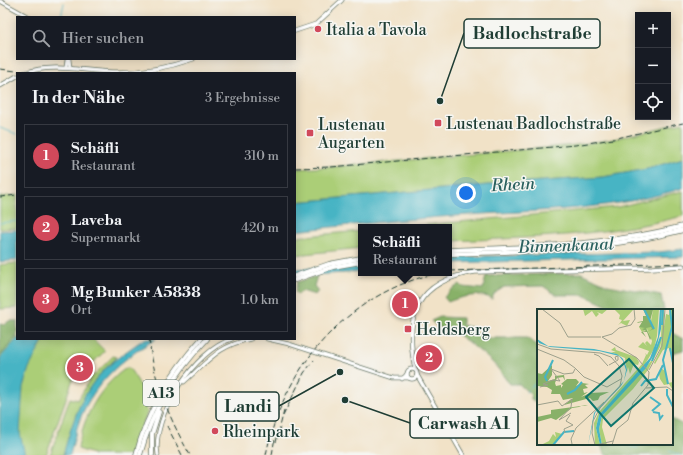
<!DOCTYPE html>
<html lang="de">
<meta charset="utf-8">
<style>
body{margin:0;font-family:"Libre Bodoni",serif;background:#242831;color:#f1f3f6}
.controls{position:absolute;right:12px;top:12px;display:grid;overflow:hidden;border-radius:0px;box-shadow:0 2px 10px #0003}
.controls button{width:36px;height:36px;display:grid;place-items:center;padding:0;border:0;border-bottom:1px solid #363941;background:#171b24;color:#f1f3f6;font:20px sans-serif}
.you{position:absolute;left:466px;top:193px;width:14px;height:14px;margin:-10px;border:3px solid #fff;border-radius:50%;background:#1a73e8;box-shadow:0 0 0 6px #1a73e833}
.badge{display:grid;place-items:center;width:26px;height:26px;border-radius:50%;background:#d1495b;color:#fff;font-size:13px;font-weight:700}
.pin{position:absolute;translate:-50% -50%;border:2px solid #fff;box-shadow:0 1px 4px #0006}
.popup{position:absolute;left:358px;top:224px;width:94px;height:52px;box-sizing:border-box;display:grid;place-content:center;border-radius:0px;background:#171b24;filter:drop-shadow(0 1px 3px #0005);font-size:13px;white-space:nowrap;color:#9ea1a6}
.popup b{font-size:15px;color:#f1f3f6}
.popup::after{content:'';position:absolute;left:50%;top:100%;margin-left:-8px;border:8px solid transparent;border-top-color:#171b24}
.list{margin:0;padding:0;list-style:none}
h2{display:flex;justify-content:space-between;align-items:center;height:52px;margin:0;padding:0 16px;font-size:17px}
h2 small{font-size:13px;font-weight:400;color:#9ea1a6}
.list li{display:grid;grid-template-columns:26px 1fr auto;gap:12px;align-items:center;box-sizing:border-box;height:64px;margin:0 8px 8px;padding:0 8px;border:1px solid #363941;border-radius:0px}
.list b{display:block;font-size:15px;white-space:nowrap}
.list p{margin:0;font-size:13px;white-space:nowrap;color:#9ea1a6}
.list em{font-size:13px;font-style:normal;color:#9ea1a6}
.icon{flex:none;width:22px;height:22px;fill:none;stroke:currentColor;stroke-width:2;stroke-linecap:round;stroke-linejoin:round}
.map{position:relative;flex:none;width:683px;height:455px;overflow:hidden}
.search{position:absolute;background:#171b24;box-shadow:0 2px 10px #0003;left:16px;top:16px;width:280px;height:44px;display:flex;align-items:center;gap:10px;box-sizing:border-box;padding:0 14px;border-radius:0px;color:#9ea1a6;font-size:15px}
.panel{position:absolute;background:#171b24;box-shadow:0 2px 10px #0003;left:16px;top:72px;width:280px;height:268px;border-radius:0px}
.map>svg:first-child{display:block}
.green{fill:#abce77;stroke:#658656}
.forest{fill:#88b168;stroke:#54774e}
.water{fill:#47b4c4;stroke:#33787c}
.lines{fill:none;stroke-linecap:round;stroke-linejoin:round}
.stream{stroke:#47b4c4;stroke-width:1}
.secondary-casing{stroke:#687767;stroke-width:4.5}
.primary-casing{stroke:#687767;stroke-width:5}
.highway-casing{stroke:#687767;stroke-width:5.5}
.secondary{stroke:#fff;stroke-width:3}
.primary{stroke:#fff;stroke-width:3.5}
.highway{stroke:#fff;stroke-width:4}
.rail{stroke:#1f3d34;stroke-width:1;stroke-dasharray:6 3;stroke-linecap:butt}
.poi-dot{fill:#d1495b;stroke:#f6f6f2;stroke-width:1.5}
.labels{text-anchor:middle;stroke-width:3;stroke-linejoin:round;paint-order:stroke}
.shield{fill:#f6f6f2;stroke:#60746d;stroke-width:1}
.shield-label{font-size:15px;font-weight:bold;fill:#1f3d34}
.poi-label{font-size:16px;fill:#1f3d34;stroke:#f6f6f2;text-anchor:start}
.water-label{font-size:17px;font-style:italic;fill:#2b615f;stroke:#f6f6f2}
.inset-river{fill:none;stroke:#47b4c4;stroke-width:2}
.inset-road{fill:none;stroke:#9da08c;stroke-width:1}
.view{fill:#0f766e;fill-opacity:0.15;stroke:#0f766e;stroke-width:2}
.inset-edge{fill:none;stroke:#1f3d34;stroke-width:2}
.leader{fill:none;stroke:#1f3d34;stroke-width:1.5}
.callout-dot{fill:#1f3d34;stroke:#f6f6f2;stroke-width:1.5}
.callout{fill:#f6f6f2;stroke:#1f3d34;stroke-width:1.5}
.callout-label{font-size:17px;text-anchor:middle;font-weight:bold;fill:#1f3d34}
</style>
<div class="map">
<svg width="683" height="455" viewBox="0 0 683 455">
<rect width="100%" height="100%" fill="#f6f6f2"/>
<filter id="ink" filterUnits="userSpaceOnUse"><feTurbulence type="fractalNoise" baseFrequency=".025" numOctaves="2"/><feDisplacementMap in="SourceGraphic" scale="8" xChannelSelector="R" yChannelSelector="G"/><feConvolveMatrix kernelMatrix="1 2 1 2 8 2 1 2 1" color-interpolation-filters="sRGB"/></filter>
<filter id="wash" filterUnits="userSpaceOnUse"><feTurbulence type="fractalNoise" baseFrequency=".012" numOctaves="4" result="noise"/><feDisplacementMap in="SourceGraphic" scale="16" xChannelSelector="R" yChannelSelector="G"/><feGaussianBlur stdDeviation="0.9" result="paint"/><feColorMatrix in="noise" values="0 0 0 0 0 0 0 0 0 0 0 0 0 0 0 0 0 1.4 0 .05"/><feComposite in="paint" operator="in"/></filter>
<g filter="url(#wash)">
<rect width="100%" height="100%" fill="#f1e2c7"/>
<!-- green -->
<g class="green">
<polygon points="683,122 683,158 647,169 603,177 499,184 295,202 295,169 331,167 575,145 613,139"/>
<path d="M683,191v25c-77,20 -155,22 -234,25v-14h-44l213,-20z"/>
<polygon points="17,195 17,228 0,229 0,197"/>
<polygon points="361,231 361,248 295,255 295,237"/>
<polygon points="17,263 17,308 0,309 0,265"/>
<polygon points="17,336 17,339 93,339 105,351 78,377 74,376 46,455 0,455 0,356"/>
<path d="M113,356l4,1c-35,31 -41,55 -54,98h-13l20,-57 8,2 13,-22z"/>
<path d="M126,368h3c7,10 21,30 16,41l3,2 -10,24 -6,20h-40l1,-1 -15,-5c0,-6 3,-12 4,-18 8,-26 22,-47 44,-63z"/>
</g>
<!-- forest -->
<g class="forest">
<path d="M581,273l27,12 53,10 3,15h-48l-32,-15h-28l-13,-9 -39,1 -10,7 -2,5c-11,-7 -32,-2 -44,3l-4,-5 7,-7 9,-6 3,3 20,2 3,-13z"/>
<polygon points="317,276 314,286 318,291 315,295 302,291 298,295 295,292 297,282"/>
<path d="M440,317l22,1v7l13,3 -2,6h9l6,4h40l10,8v58l-7,-5v-4l-12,-11h-9c-5,-5 -7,-9 -11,-14 -7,-10 -28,-26 -38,-33 -10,-7 -22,-7 -30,-16z"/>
<polygon points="9,321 17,321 17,336 0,356 0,324 4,325"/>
<polygon points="672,333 683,339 683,350 672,353"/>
<polygon points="672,419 683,425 683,455 606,455 600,444 672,444"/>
</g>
<!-- water -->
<g class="water">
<path d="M683,158v30c-65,21 -133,22 -201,26 -62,4 -125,10 -187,17v-29l204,-18 104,-7 44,-8z"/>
<polygon points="17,230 17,260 0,262 0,231"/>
<polygon points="683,249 683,257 449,263 449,257 659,252"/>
<polygon points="361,265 361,272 295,276 295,269"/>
<polygon points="17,339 44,339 29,368 23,387 20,433 25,455 0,455 0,358"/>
<path d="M144,339h12c-30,17 -57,40 -72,71 -7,14 -10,30 -14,45h-7c18,-62 26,-79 81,-116z"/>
</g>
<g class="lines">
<!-- stream -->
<g class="stream">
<polyline points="61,17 64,3"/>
<polyline points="0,128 17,134"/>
<polyline points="0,223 17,221"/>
<polyline points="531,387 538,381"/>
<polyline points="526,392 528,390"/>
<polyline points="534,399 538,402"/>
<polyline points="621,444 638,448"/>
<polyline points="669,451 680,455"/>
</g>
</g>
</g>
<g filter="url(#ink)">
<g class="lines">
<defs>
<g id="secondary">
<polyline points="0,1 29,17"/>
<polyline points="69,59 70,68"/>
<polyline points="66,67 67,59"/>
<polyline points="267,339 289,344 394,378 409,378"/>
<polyline points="402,379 407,374"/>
<path d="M184,382c24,-21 35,-37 67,-43"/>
<path d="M158,455c-7,-39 37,-105 74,-116"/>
</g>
<g id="primary">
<polyline points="295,31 316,24 342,0"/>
<path d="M24,73c30,-10 58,-2 88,-1 28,1 55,-4 81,-13"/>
<polyline points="0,86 17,76"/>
<circle cx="412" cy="374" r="5"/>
<path d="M415,369c-11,-53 1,-88 60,-97l177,-4 31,-2"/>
<polyline points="417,375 463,455"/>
</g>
<g id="highway">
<path d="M449,250c79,-3 158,-4 234,-24"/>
<path d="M449,254c79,-3 158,-4 234,-24"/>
<polyline points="295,276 329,264 361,258"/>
<polyline points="295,280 333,267 361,262"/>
<path d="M136,455c11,-44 35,-83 65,-116"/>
<path d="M140,455c12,-44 36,-84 67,-116"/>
<polyline points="152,455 152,434 159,412"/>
</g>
</defs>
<!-- secondary casing -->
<use href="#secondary" class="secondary-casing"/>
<!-- primary casing -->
<use href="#primary" class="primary-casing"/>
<!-- highway casing -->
<use href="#highway" class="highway-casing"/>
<!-- secondary -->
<use href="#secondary" class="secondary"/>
<!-- primary -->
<use href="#primary" class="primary"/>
<!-- highway -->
<use href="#highway" class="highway"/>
<!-- rail -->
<g class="rail">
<polyline points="0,69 32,73"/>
<polyline points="295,168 331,167 575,145 613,139 683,123"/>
<polyline points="0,197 17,195"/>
<polyline points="449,271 683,263"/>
<path d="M149,339c5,43 20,79 41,116"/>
<polyline points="283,416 304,373 314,360"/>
<polyline points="167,426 182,455"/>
<polyline points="276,442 284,411"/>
<path d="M266,455c17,-88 83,-163 172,-182"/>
<polyline points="272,455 275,437"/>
</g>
</g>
</g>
<!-- markers -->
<g class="poi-dot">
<circle cx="318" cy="29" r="4"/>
<rect x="434" y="119" width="8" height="8" rx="2"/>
<rect x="306" y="129" width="8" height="8" rx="2"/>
<rect x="404" y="325" width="8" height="8" rx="2"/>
<circle cx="215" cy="431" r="4"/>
</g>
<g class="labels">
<!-- shield labels -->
<rect class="shield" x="143" y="380" width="36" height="26" rx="3"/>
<g class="shield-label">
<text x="161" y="398">A13</text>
</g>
<!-- poi labels -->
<g class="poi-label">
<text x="326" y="35">Italia a Tavola</text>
<text x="446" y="129">Lustenau Badlochstraße</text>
<text x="318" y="130">Lustenau<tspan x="318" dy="18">Augarten</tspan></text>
<text x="416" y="335">Heldsberg</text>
<text x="223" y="437">Rheinpark</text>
</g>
<!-- water labels -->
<g class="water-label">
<text transform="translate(513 184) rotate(-3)" y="6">Rhein</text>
<text transform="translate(566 245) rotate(-2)" y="6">Binnenkanal</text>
</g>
</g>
<!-- overview -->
<g transform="translate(537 309)">
<rect width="136" height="136" fill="#f1e2c7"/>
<path d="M46,0h25l-6,5 -5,-2 2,2 -3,3 -4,-6 -7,5zM77,0l19,1 -10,11 7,-1 -3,6 -6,-3 -3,2 2,-2 -3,-2 3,2 2,-3 -3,-1 1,-4zM112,0h10l-2,27 -3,13 -10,17 -45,49 -3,13 4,17h-5l-1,-22 5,-11 43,-48 4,-9 -1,-2 2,2 2,-4 -11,-4 5,-5 4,4 -2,-3 2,-2 4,4 1,-4 -5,-12 -5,3 -3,-5 11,-1 4,3 -4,-7h-6l4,-3 3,2 2,-11zM125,0h2v21l-4,17 -12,23 -15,19 -30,30 -1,8 5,18h-5l-3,-16 3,-13 50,-56 9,-22zM133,0h3v54l-4,-15 -6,2 -8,14 -1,-1 6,-12 6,-37 3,1zM78,38l1,3 20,7 3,5 -1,3 -4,-1 -4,10 -2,-7 -1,5 -2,-14 -14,-6h5l-5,-2zM124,59l4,3 3,12 5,-1v8l-4,-6 -5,1 -4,-6 -1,-5zM18,123l7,2 -9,11h-12l8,-4 4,-7 3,3z" fill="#abce77"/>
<path d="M106,0l10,1 -3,11h-6h6l4,8 -5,2 3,-2 -1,-2 -5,1 5,10 -1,2 -3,-8h-4l3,5 -5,-5 5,-1 -4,-2 3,-1 -6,-1 3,-5 -5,1 1,2 -1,-2 1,-1 5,-1v-5h3zM15,56v10l-4,6 7,-2v-3l9,-1 1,6 -2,-4 -6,1 -2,5 1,3 5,-1v3l2,-3 -2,-1 6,-5h9l3,3 -3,4 6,-3 7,1 -4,1 3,3 -5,1 1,4 4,-1 -7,5 9,-4 19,-1 -9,4 -2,4 -5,1 -3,-3 -26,7 9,-7 -10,2 -3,-6h-9l1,-4 -5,-3 -9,-1 -1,-13 5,1zM51,96l-3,1h-4l-2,1 -7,1 -16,12 -5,-2 -14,4v-5l14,-3v-4z" fill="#88b168"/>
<path d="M123,0h2l-1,20 -6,24 -9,15 -44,48 -3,13 3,16h-2l-4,-17 3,-13 51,-57 8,-21zM0,30l11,7 46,3 23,5 4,3 2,2 3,7 1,4 -3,11 -3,5 -26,27 -7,32 6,-32 30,-32 2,-11 -3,-9 -4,-5 -20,-5 -49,-4 -11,-4z" fill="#47b4c4"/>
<path class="inset-river" d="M107,0l10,20M125,16l1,-16M133,39l3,15M115,52l9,-24M10,72l-2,-4 8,-17M131,75l-5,-24 9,-33 -2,-18M104,77l4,-5 11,-2 7,-14M130,80v6l6,12M30,85l8,-4 7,-8M113,88l10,7 -8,7M116,103l6,1 1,6 3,-4M16,136l11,-13 10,-1"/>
<path class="inset-road" d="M5,0l18,14 8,14h33M65,28l35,21 12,14 -1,13 -15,18 -5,17 -11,9 -5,16M65,28l10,-3 7,-6 12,-3 4,-6 -1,-10M0,35l14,5 49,4 11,4 8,9 3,10 -2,10 -20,22 -7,13 -1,12 3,12M0,40l27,11 11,8M57,45l5,2 9,10M72,56l9,-5v-4l-3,1 1,3M38,59l9,9 23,10M112,61l13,-24 3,-37M23,72l-9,-12 13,5 9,-1 2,-4M3,78l8,-2 -5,-1 10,-4 7,1M70,78l14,-8M109,79l21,-1 6,4M0,96l21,-4 4,5 10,-7 -1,8 -12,13 12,-7M28,124l-1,-4 9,-4 -7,-4 4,-6M35,135l-1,-5 5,-11 28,-26M59,136l17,-4"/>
<path class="view" d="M92,50l25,29 -43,38 -25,-29z"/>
<rect width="136" height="136" class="inset-edge"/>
</g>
<!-- callouts -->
<path class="leader" d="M440 101L464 33M340 372L279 406M345 400L410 423"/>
<g class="callout-dot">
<circle cx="440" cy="101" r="4"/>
<circle cx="340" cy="372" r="4"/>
<circle cx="345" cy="400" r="4"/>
</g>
<g class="callout">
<rect x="464" y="19" width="136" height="29" rx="4"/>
<rect x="216" y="392" width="63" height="29" rx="4"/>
<rect x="410" y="409" width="108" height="29" rx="4"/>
</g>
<g class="callout-label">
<text x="532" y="39">Badlochstraße</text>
<text x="248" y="412">Landi</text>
<text x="464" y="429">Carwash A1</text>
</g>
</svg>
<div class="controls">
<button>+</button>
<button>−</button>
<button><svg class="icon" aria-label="locate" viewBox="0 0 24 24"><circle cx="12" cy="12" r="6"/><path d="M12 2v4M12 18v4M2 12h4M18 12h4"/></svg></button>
</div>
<div class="you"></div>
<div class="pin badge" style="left:405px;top:304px">1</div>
<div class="popup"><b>Schäfli</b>Restaurant</div>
<div class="pin badge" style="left:429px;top:358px">2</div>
<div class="pin badge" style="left:80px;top:368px">3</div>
<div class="search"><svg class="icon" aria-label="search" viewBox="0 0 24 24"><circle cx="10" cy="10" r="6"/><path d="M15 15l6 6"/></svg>Hier suchen</div>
<section class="panel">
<h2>In der Nähe<small>3 Ergebnisse</small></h2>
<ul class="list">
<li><span class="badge">1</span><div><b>Schäfli</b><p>Restaurant</p></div><em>310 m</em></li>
<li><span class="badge">2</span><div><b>Laveba</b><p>Supermarkt</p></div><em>420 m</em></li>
<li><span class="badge">3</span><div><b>Mg Bunker A5838</b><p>Ort</p></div><em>1.0 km</em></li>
</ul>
</section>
</div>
